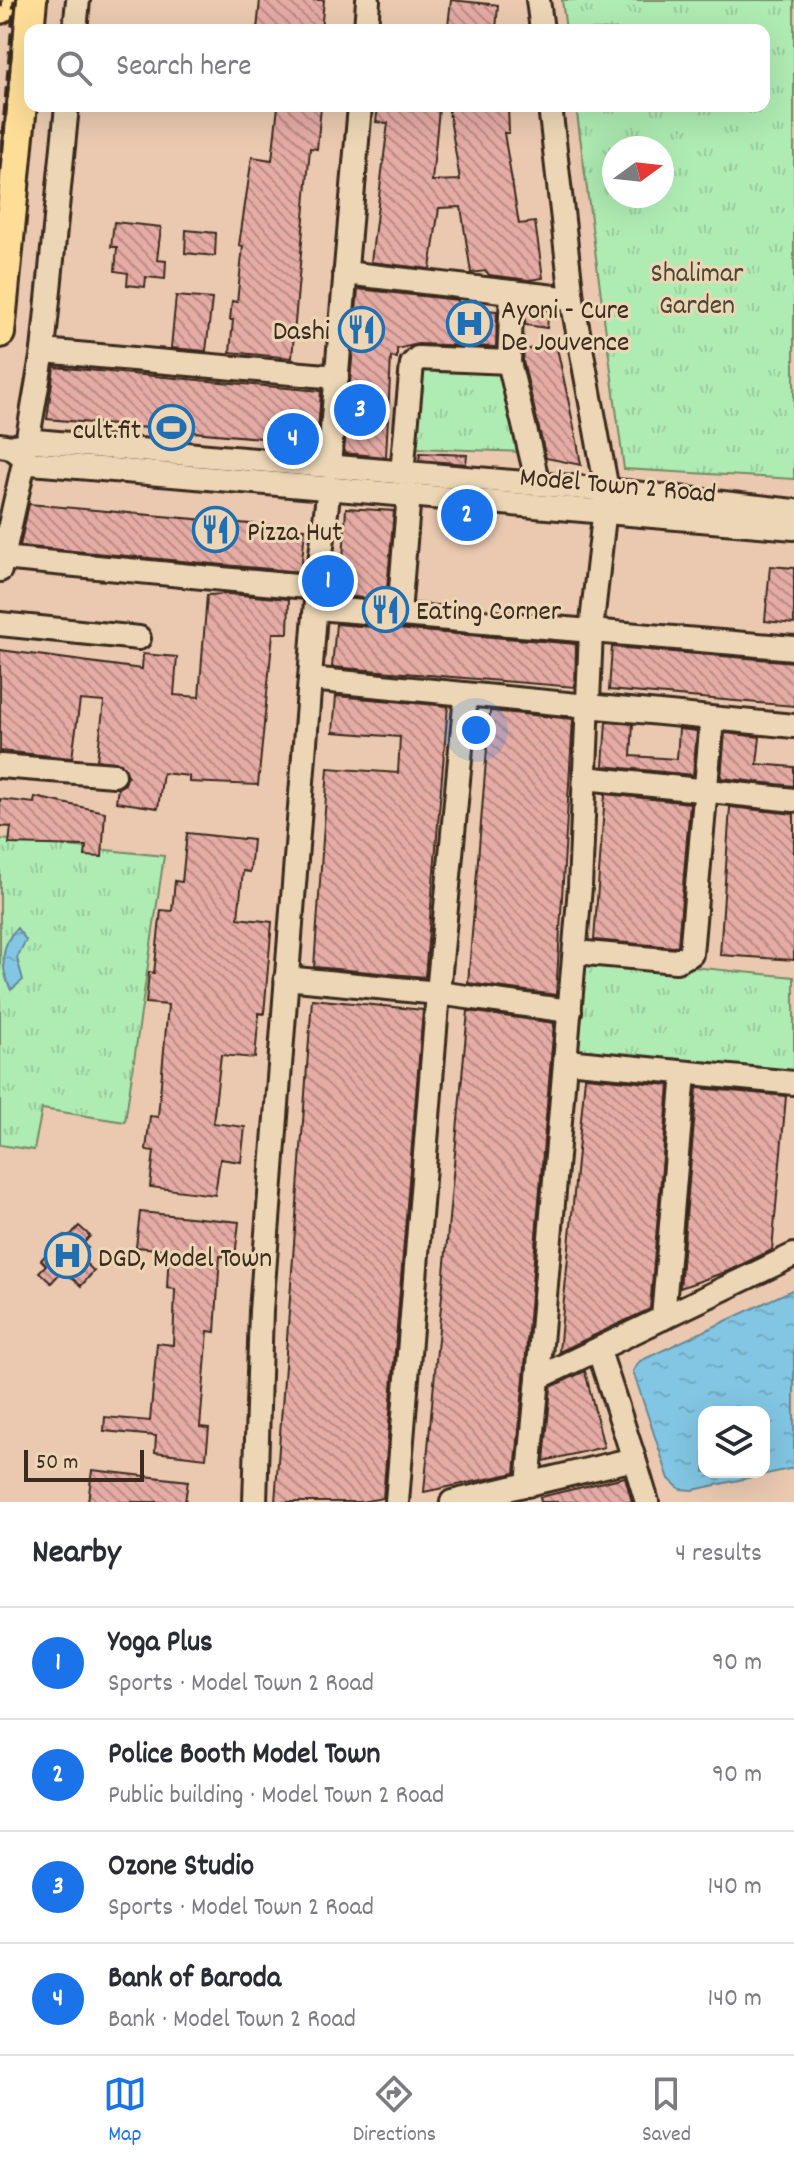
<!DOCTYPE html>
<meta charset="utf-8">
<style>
body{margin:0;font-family:Dekko,sans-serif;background:#f2f2f3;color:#2b2b33}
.controls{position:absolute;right:24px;bottom:24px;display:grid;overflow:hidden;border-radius:16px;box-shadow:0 8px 32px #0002}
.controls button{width:72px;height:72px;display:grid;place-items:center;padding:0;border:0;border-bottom:2px solid #e1e1e2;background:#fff;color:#2b2b33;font:40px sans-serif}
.compass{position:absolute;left:602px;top:136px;width:72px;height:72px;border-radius:50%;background:#fff;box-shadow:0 8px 32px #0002;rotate:75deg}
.scale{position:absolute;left:24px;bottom:20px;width:120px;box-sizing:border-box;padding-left:8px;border:4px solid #3b2a1e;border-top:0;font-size:22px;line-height:28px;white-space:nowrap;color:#3b2a1e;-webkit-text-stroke:6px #ecd6b5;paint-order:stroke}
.you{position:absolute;left:476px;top:730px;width:28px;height:28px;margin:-20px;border:6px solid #fff;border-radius:50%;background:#1a73e8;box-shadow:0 0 0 12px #1a73e833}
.badge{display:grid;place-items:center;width:52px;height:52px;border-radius:50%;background:#1a73e8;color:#fff;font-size:26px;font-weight:700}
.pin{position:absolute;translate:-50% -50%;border:4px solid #fff;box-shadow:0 2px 8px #0006}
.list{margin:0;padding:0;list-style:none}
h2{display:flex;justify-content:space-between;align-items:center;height:104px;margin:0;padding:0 32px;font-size:34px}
h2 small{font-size:26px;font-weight:400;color:#7c7c81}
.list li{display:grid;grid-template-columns:52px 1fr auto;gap:24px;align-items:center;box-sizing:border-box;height:112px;padding:0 32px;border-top:2px solid #e1e1e2}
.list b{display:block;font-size:30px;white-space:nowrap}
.list p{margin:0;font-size:26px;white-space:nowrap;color:#7c7c81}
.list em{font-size:26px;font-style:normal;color:#7c7c81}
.icon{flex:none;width:44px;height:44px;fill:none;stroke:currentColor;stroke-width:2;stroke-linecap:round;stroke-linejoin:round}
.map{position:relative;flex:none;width:794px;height:1502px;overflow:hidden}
.search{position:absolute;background:#fff;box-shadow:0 8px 32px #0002;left:24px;right:24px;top:24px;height:88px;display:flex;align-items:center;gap:20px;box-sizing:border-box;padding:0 28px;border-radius:16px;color:#7c7c81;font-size:30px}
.sheet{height:552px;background:#fff}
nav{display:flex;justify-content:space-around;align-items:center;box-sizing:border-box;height:112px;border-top:2px solid #e1e1e2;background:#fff;font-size:22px;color:#7c7c81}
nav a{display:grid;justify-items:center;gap:4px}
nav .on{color:#1a73e8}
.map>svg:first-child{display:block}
.park{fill:url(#park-tufts);stroke:#758b68;stroke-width:2;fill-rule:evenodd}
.water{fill:url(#water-ripples);stroke:#668894;stroke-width:2;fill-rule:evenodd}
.building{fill:url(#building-back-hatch);stroke:#3b2a1e;stroke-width:2}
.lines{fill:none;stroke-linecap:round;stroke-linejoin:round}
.minor-casing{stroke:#3b2a1e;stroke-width:28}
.major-casing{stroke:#3b2a1e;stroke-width:34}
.minor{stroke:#ecd6b5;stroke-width:22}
.major{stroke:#fede96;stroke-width:28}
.rail{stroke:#3b2a1e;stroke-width:5;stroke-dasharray:12 6;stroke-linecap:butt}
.labels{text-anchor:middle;stroke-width:6;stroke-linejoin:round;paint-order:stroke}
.park-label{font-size:28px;fill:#4c4734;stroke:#ecd6b5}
.poi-label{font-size:28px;fill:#3b2a1e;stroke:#ecd6b5;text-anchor:start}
.street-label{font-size:28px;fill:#3b2a1e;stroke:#ecd6b5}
</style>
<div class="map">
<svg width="794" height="1502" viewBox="0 0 794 1502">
<defs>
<pattern id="park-tufts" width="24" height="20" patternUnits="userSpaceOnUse" patternTransform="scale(2)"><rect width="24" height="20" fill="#afecb3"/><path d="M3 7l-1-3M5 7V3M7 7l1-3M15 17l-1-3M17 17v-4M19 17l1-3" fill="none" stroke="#97cb9a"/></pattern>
<pattern id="water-ripples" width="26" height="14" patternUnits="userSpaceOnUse" patternTransform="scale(2)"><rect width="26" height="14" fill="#82c6e3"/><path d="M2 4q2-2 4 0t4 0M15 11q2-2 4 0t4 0" fill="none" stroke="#71aac2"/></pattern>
<pattern id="building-back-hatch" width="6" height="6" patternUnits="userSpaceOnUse" patternTransform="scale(2)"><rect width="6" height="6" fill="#e5aba5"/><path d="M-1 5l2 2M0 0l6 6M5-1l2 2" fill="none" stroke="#bb8b86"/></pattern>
</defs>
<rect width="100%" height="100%" fill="#eac9b0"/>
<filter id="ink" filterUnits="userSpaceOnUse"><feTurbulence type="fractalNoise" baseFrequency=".0125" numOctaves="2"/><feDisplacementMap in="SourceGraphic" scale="16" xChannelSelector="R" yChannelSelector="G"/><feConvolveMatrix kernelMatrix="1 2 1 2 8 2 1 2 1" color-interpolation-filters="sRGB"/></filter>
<g filter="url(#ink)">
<!-- park -->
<g class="park">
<path d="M562,0h232v479l-170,-10 -48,-363h188v-76h-198zM662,148v48h-48v-48z"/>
<polygon points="424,365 506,369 523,452 414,448"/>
<polygon points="0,839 164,856 125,1122 42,1109 34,1150 0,1145"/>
<polygon points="581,956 794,977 794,1078 572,1056"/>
</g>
<!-- water -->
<g class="water">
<path d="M17,928l9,12 -9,18 6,22 -12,10c-11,-22 -11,-45 6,-62z"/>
<path d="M794,1289v179l-101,22 -13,-1 -11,-10 -36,-108 7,-10zM704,1412h60v60h-60z"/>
</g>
<!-- building -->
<g class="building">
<polygon points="260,0 324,0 321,30 257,30"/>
<polygon points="451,0 498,5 496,30 448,26"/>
<polygon points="278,106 321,107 317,149 310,148 292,358 230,352 233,320 230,320 232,301 237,302 243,246 239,245 252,157 272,160"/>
<polygon points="378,106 439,109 432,181 460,180 448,106 508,106 509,133 504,133 519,224 535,222 543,278 529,280 489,275 486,271 471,273 461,207 439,208 430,269 371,262 388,123 376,122"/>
<polygon points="114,222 161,227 157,260 166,261 165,279 146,277 145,287 127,285 128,273 115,271 117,247 111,247"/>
<polygon points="186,230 216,233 215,256 185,253"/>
<polygon points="358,289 458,300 457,308 497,311 496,347 418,344 397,349 397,358 391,357 386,457 344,453"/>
<polygon points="176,296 212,299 206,351 171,348"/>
<polygon points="525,308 549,310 547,328 525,325"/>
<polygon points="556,343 577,441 581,465 546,458 523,361 524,350"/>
<polygon points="54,367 321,391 317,443 47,419"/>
<polygon points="420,453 467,455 466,464 419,460"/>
<polygon points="29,504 305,529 301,572 20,546"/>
<polygon points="346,508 394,511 386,600 341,596"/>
<polygon points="770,566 794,568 794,624 765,621"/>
<polygon points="228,594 289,599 288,633 273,633 258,785 189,782 189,776 163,773 158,808 116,802 118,788 125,784 128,775 121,763 97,760 104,702 80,700 72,758 0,751 0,650 142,669 143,654 177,657 174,695 199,697 207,595"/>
<polygon points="336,624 576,644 575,687 332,667"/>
<polygon points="612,647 794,662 794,706 609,690"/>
<polygon points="336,696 448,706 425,977 314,967 328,768 398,773 400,737 333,732"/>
<polygon points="490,711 573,719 556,995 468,983"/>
<polygon points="606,722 633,724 631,756 677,759 679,729 697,731 693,775 603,766"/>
<polygon points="725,733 760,737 757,764 794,767 794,786 721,778"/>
<polygon points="605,794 690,803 678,945 674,947 594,940"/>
<polygon points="35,797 105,812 102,857 85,856 86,846 9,844 11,827 0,826 0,799 34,803"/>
<polygon points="730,807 794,814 794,960 720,955"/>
<polygon points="187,833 253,840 250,872 243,871 238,918 272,922 264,1014 259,1013 255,1058 221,1055 213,1123 245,1127 241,1162 220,1159 215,1195 150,1187 154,1151 146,1150 150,1116 158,1117 168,1005 146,1003 149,972 154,973 161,910 172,911 175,881 182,882"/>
<polygon points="312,999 423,1010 383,1498 361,1502 275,1502"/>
<polygon points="468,1011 554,1023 524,1377 515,1473 424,1492"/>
<polygon points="585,1077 669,1085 650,1309 559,1352"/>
<polygon points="697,1088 786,1096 785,1108 772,1250 728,1271 680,1288"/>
<polygon points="140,1212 239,1222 235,1257 220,1256 215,1332 208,1331 200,1427 209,1428 206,1458 155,1452 156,1436 104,1431 105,1417 150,1421 157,1343 173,1345 175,1289 167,1288 169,1250 136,1247"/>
<polygon points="79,1226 90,1236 83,1244 88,1248 79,1257 94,1271 81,1286 63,1270 51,1283 39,1272 46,1265 41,1260 64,1235 68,1238"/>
<polygon points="585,1371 604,1447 544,1461 551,1387"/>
<polygon points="92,1470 188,1481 185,1502 88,1502"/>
<polygon points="625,1477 632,1502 541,1502 540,1497"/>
</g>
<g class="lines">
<defs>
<g id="minor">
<polyline points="538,0 542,30"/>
<polyline points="75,30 78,0"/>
<polyline points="366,30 368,0"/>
<polyline points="345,273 572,299"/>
<polyline points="512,292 509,362 538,484"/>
<polyline points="43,351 337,377"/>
<polyline points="27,443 43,351 67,106"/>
<polyline points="0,445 11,447 35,441 607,490 794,511"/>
<polyline points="11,447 31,463 794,528"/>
<polyline points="329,465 360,106"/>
<polyline points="402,473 412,364 418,358 509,362"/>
<polyline points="2,558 317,588"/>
<polyline points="0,570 25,458"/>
<polyline points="317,608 794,648"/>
<polyline points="399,613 409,494"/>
<polyline points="0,624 139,638"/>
<polyline points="310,679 794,726"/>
<polyline points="466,695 438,993 570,1011"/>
<polyline points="0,766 114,775"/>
<polyline points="585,778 794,800"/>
<polyline points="575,952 676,961 691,954 712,719"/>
<polyline points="286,978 438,993 397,1502"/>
<polyline points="566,1061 794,1083"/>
<polyline points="663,1318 684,1073"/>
<polyline points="538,1378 580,887 591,631 607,490 572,299 550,106"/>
<polyline points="634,1459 647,1502"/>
<polyline points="528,1485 538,1378 794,1255"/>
<polyline points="255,1502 261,1311 317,588 329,487"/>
<polyline points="452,1502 634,1459 599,1351"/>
</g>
<g id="major">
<polyline points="0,9 1,0"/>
<polyline points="0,333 32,0"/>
</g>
</defs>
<!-- minor casing -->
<use href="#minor" class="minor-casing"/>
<!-- major casing -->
<use href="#major" class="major-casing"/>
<!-- minor -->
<use href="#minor" class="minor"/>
<!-- major -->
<use href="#major" class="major"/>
<!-- rail -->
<g class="rail">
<polyline points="0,7 1,0"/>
<polyline points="0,170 15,0"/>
</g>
</g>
</g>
<!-- icons -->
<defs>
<symbol id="hospital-ring" viewBox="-11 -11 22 22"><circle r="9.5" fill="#ecd6b5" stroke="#1f6fb2" stroke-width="1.5"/><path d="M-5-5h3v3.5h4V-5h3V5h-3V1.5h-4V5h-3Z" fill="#1f6fb2"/></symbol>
<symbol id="restaurant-ring" viewBox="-11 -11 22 22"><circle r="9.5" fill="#ecd6b5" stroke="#1f6fb2" stroke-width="1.5"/><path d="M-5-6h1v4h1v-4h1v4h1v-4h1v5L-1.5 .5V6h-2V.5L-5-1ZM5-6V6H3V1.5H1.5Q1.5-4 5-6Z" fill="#1f6fb2"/></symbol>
<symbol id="stadium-ring" viewBox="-11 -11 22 22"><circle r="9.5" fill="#ecd6b5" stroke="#1f6fb2" stroke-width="1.5"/><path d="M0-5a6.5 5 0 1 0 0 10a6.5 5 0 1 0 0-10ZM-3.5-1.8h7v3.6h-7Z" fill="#1f6fb2"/></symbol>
</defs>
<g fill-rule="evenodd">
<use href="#hospital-ring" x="444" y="298" width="51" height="51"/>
<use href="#restaurant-ring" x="336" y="304" width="51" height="51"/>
<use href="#stadium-ring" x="146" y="402" width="51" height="51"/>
<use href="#restaurant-ring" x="190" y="504" width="51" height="51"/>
<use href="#restaurant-ring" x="360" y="584" width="51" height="51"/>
<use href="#hospital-ring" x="42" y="1230" width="51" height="51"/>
</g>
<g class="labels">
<!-- park labels -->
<g class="park-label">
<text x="697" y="281">Shalimar<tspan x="697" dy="32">Garden</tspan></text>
</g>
<!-- poi labels -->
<g class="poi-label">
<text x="501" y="318">Ayoni - Cure<tspan x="501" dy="32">De Jouvence</tspan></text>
<text x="330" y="339" text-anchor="end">Dashi</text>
<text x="141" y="438" text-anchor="end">cult.fit</text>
<text x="247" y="540">Pizza Hut</text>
<text x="416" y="619">Eating Corner</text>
<text x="98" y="1266">DGD, Model Town</text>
</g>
<!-- street labels -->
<g class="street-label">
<text transform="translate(618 483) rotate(5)" y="10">Model Town 2 Road</text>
</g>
</g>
</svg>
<div class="controls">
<button><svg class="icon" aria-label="layers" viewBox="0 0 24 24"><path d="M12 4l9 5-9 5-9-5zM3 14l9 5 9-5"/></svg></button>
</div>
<svg class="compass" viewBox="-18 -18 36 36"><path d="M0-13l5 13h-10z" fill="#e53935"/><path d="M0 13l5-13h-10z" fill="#7c7c81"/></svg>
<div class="scale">50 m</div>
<div class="you"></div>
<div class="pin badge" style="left:328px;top:581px">1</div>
<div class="pin badge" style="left:467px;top:515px">2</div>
<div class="pin badge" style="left:360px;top:410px">3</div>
<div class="pin badge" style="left:293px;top:439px">4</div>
<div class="search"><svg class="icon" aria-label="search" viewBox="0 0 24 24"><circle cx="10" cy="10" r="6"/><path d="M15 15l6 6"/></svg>Search here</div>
</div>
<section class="sheet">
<h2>Nearby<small>4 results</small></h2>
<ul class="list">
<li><span class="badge">1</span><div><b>Yoga Plus</b><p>Sports · Model Town 2 Road</p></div><em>90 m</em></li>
<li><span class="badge">2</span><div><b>Police Booth Model Town</b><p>Public building · Model Town 2 Road</p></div><em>90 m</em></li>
<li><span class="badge">3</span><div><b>Ozone Studio</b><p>Sports · Model Town 2 Road</p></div><em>140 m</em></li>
<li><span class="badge">4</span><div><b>Bank of Baroda</b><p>Bank · Model Town 2 Road</p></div><em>140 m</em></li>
</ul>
</section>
<nav>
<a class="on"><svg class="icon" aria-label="map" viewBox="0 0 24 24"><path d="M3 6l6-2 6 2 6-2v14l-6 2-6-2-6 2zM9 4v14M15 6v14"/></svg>Map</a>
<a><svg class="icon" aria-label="directions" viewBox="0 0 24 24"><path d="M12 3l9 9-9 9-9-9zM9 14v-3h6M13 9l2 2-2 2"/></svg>Directions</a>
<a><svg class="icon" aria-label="saved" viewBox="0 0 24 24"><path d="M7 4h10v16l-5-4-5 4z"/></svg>Saved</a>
</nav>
